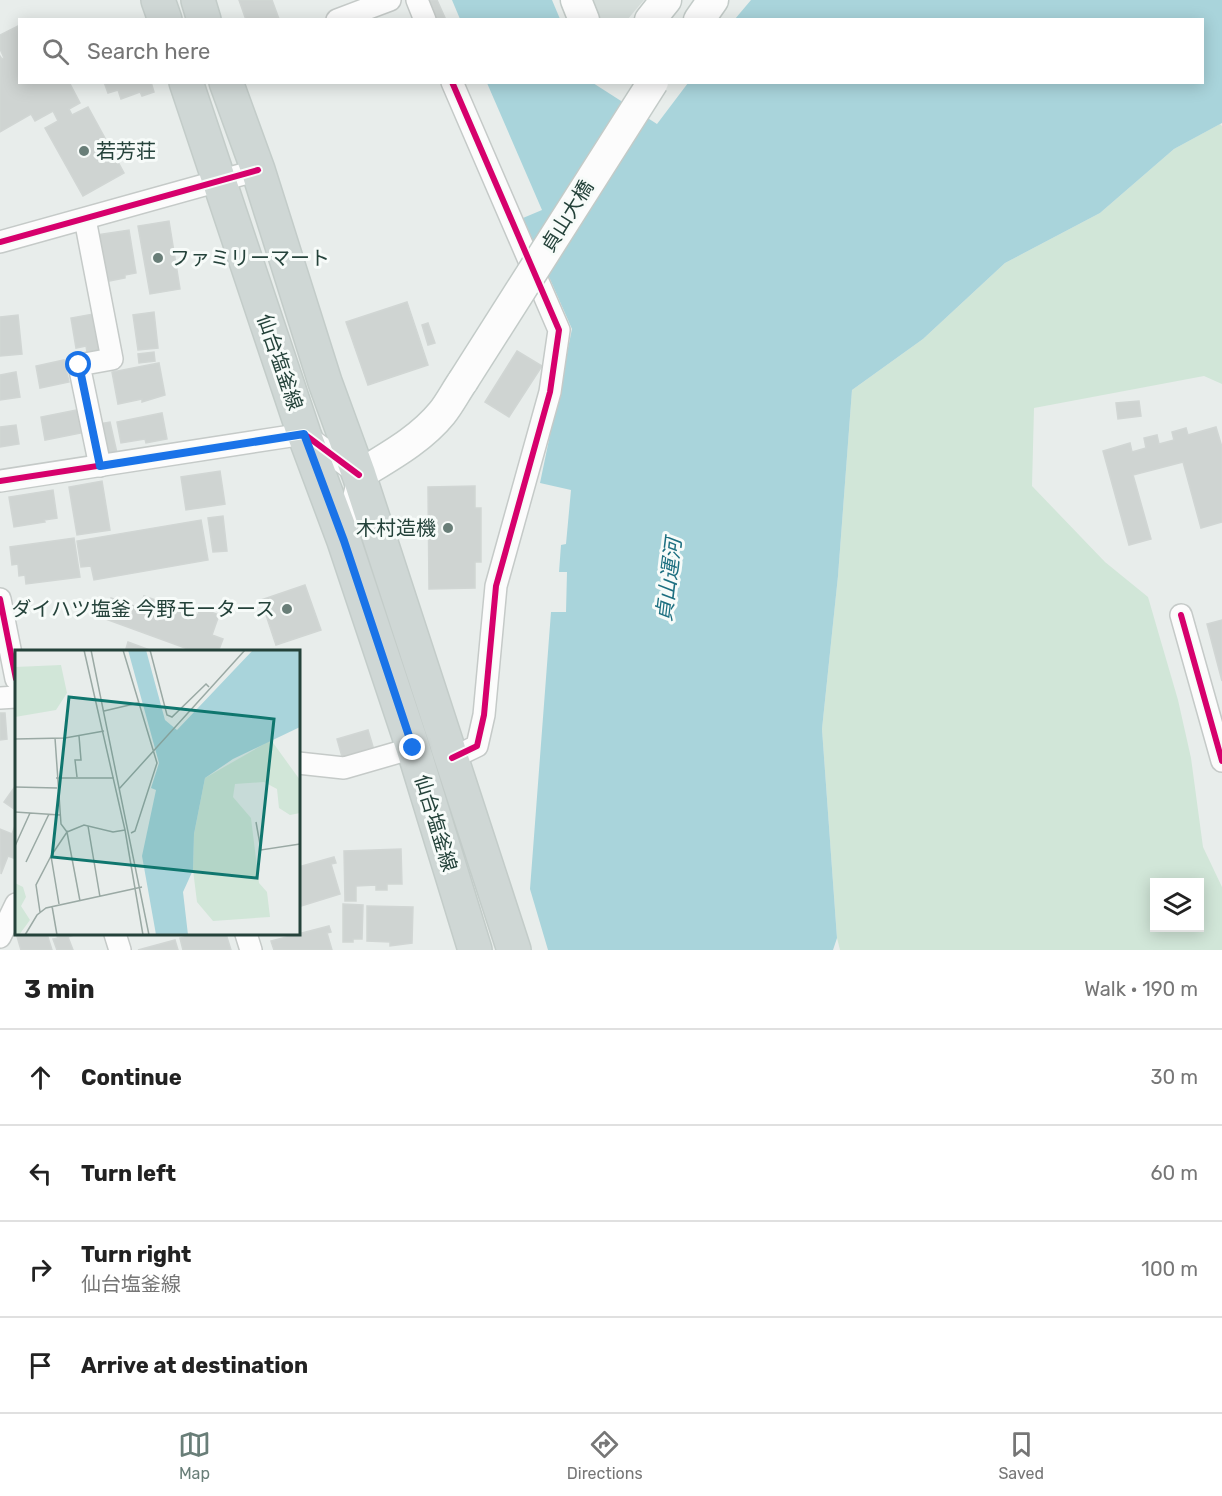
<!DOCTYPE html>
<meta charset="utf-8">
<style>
body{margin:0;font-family:Rubik,"Noto Sans JP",sans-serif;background:#f6f6f6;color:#222}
.controls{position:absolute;right:18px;bottom:18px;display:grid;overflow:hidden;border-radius:0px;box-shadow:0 3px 15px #0003}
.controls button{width:54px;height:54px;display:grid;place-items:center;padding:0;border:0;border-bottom:2px solid #e0e0e0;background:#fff;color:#222;font:30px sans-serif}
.stop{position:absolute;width:18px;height:18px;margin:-14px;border:4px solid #1a73e8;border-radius:50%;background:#fff}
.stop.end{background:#1a73e8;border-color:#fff;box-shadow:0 2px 6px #0008}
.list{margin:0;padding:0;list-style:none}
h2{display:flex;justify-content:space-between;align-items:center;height:78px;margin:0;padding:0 24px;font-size:26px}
h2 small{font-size:20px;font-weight:400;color:#767676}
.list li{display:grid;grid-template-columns:39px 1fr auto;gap:18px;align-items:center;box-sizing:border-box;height:96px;padding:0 24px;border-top:2px solid #e0e0e0}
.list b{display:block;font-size:22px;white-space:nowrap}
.list p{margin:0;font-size:20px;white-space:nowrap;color:#767676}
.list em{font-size:20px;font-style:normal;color:#767676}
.icon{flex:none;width:33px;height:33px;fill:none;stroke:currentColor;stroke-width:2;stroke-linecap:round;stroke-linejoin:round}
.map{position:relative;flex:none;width:1222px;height:950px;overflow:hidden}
.search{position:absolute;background:#fff;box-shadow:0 3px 15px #0003;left:18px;right:18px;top:18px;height:66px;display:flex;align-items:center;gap:15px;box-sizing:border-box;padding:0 21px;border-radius:0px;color:#767676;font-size:22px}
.sheet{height:462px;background:#fff}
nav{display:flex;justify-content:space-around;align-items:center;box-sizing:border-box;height:84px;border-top:2px solid #e0e0e0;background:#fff;font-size:16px;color:#767676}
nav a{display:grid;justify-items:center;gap:3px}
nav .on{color:#697e78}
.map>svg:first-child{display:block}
.built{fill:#d6dedb}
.green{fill:#d1e6d8;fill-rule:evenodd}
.water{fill:#a9d4db}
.building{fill:#cfd4d2;stroke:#d1d6d4;stroke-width:1.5}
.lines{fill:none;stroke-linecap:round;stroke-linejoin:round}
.street-casing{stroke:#c5cac8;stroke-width:24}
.secondary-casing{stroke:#c3cbc8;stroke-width:33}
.primary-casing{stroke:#c3ccc9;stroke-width:36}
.street{stroke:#fcfcfc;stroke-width:21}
.secondary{stroke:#fcfcfc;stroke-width:30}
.primary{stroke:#cfd7d5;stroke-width:33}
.secondary-bridge-casing{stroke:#c3cbc8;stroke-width:33;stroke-linecap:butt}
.secondary-bridge{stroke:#fcfcfc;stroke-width:30}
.cycleway-casing{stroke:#f7fbf9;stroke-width:10}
.cycleway{stroke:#d6006c;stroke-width:6}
.route{stroke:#1a73e8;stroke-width:8}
.poi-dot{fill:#697e78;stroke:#f7fbf9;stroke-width:2}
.labels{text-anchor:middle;stroke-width:6;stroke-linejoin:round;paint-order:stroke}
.poi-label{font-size:20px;fill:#24423a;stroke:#f7fbf9;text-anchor:start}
.street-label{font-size:20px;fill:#24423a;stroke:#f7fbf9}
.water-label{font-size:21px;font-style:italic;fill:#1c6f80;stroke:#f7fbf9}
.inset-road{fill:none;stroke:#9aa9a4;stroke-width:1.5}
.view{fill:#0f766e;fill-opacity:0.15;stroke:#0f766e;stroke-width:3}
.inset-edge{fill:none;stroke:#24423a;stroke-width:3}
</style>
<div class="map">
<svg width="1222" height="950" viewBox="0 0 1222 950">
<rect width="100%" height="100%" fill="#e8edeb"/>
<!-- built -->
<polygon class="built" points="590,0 644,0 627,20 598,19"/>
<!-- green -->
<path class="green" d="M1220,124l2,2v258l-18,-8 -170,32 -2,78 73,76 43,35 30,103 13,58 12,89 19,40v63h-382l-3,-12 -15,-209 16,-153 14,-186 71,-51 82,-76 95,-50 74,-64zM1154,882h46v46h-46z"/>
<!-- water -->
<g class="water">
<polygon points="452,0 552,0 560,19 460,19"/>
<polygon points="751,0 1222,0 1222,123 1174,149 1100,213 1005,263 923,339 852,390 838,576 822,729 837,938 833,950 548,950 530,889 551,612 566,612 567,572 559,572 561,545 566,544 571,490 540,483 572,329 523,218 542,210 487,83 593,83 657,124 688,83 1202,82 1202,20 735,19"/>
</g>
<!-- building -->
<g class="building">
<polygon points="239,0 272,0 279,19 246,20"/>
<polygon points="437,0 446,20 435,20 427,1"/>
<polygon points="20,25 20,82 69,82 80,103 69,109 72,115 88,107 124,173 83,196 45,128 58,121 53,111 35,121 31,114 0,132 0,56 2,59 4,58 0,49 0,35"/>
<polygon points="104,82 151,82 154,92 142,96 140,92 121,99 118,90 108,93"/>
<polygon points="169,221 180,289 150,294 138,226"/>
<polygon points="129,230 136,273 125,275 125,278 104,282 97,235"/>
<polygon points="407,302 428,365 368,385 346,322"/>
<polygon points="154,312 158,348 138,350 133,315"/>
<polygon points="93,314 100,350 87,352 86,346 76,348 71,318"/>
<polygon points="18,315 22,354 0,356 0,317"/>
<polygon points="428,323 435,343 428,345 422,325"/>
<polygon points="517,351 542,366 509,417 485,402"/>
<polygon points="154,352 155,361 139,363 138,354"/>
<polygon points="64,360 69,382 40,388 36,366"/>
<polygon points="159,363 165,395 142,402 142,399 118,404 112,372"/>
<polygon points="16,372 20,397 0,400 0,375"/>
<polygon points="1139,401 1141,416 1118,419 1116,403"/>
<polygon points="77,410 81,433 45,440 41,417"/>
<polygon points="162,413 167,439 146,443 145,439 121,443 117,422"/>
<polygon points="110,422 117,453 105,456 98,424"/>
<polygon points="16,425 19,444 0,447 0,427"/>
<polygon points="1216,427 1222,447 1222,522 1201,528 1183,462 1133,475 1151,539 1129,545 1103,451 1130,443 1132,452 1146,448 1144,438 1157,435 1159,444 1174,440 1172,432 1186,428 1188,435"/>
<polygon points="220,471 225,504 186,510 181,477"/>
<polygon points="102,481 110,530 77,535 69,487"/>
<polygon points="475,486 475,508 481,508 481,562 475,562 475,588 429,589 428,487"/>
<polygon points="53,490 57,518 44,520 45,522 14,527 9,497"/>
<polygon points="223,516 227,551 213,552 208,518"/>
<polygon points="201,520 208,560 94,580 91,566 81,567 77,541"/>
<polygon points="74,538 80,577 26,584 25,575 19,576 18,564 12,565 10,547"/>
<polygon points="305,585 321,630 276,645 261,600"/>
<polygon points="144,596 198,615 200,608 219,615 212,635 223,639 218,652 196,652 103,618 111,598 140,608"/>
<polygon points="1222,620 1222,681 1207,624"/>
<polygon points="128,642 155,652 125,652"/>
<polygon points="0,713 5,713 7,739 0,740"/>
<polygon points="368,730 374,750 343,760 337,739"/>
<polygon points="16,785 16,806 14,809 4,802"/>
<polygon points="16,823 16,859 8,856 1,874 0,829 12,834"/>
<polygon points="401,849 402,884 387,884 387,890 376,890 376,885 356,886 356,901 345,901 344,851"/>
<polygon points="334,857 336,863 331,864 340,894 298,907 298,867"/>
<polygon points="343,904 363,905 362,939 353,939 353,942 343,942"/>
<polygon points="367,906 413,907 412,943 390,946 390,942 367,941"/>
<polygon points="329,926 331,932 327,933 332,950 274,950 271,941"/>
<polygon points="16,933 47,934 52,950 21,950"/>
<polygon points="56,934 77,934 68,937 73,950 57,950 53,939 58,938"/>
<polygon points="196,934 226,934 231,950 183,950 180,938"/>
<polygon points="175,940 178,950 138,950"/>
</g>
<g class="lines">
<defs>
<g id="street">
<polyline points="417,0 425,20"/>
<polyline points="337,20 390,0"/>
<polyline points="85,219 112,359 79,365 100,466"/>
<polyline points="0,242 258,170"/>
<polyline points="0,481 304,434 359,475 344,537"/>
<polyline points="0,599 16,679"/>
<polyline points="1181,615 1222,761"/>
<polyline points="0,698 16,697"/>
<polyline points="452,758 477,746 484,715 496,586 550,392 559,330 452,82"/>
<polyline points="298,763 344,768 413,748"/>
<polyline points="115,934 120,950"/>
<polyline points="246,934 251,950"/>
<polyline points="0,937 16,904"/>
</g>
<g id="secondary">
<polyline points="576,0 584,20"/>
<polyline points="650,20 666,0"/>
<polyline points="699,20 713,0"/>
<path d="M359,475c29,-18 61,-35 83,-62 8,-10 14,-22 21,-32"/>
</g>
<g id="primary">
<polyline points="158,0 165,20"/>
<polyline points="198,0 204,20"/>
<polyline points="186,82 304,434 344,541 413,748 475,950"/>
<polyline points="226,82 258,170 325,382 359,475 514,950"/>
</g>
</defs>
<!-- street casing -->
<use href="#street" class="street-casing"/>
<!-- secondary casing -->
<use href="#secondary" class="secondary-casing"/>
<!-- primary casing -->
<use href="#primary" class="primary-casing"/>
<!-- street -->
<use href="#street" class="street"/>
<!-- secondary -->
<use href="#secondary" class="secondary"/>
<!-- primary -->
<use href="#primary" class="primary"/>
<defs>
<polyline id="secondary-bridge" points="463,381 653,82"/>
</defs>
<!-- secondary-bridge casing -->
<use href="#secondary-bridge" class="secondary-bridge-casing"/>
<!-- secondary-bridge -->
<use href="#secondary-bridge" class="secondary-bridge"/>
<defs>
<g id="cycleway">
<polyline points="0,242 258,170"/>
<polyline points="0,481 304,434 359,475"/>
<polyline points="0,599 16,679"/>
<polyline points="1181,615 1222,761"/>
<polyline points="452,758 477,746 484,715 496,586 550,392 559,330 452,82"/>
</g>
</defs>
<!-- cycleway casing -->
<use href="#cycleway" class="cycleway-casing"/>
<!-- cycleway -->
<use href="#cycleway" class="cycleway"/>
</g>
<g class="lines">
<!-- route -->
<polyline class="route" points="79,365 100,466 304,434 344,541 413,748"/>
</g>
<!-- markers -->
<g class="poi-dot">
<circle cx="84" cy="151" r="6"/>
<circle cx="158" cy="258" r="6"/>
<circle cx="448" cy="528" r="6"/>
<circle cx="287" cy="609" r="6"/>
</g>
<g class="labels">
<!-- poi labels -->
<g class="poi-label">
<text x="96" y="158">若芳荘</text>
<text x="170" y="265">ファミリーマート</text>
<text x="436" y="535" text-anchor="end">木村造機</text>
<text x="275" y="616" text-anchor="end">ダイハツ塩釜 今野モータース</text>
</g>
<!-- street labels -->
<g class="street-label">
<text transform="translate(567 216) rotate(-58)" y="7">貞山大橋</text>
<text transform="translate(280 362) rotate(71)" y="7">仙台塩釜線</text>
<text transform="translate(436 823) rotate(73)" y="7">仙台塩釜線</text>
</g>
<!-- water labels -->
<g class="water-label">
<text transform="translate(669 580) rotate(-83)" y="7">貞山運河</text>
</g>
</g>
<!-- overview -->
<g transform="translate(15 650)">
<rect width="285" height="285" fill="#e8edeb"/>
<path d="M46,15l6,28 -11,17 -41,7v-50zM256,90l29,40v33l-10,2 -11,-7 -2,-19 -13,-7 -29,2 -2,13 18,21 8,65 8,9 3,25 -57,4 -16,-19 -4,-32 1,-36 11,-56zM0,233l8,4 3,10 -5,9 9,14 -11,15h-4z" fill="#d1e6d8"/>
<path d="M113,0h18l19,70 12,10 76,-80h47v77l-67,32 -28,19 -11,56 -1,36 -10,22 5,43h-32l-1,-6 -13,-73 14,-66 -5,-2 8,-25z" fill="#a9d4db"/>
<path class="inset-road" d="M69,0l41,180 18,105M76,0l58,285M108,0l34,113 -22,68 -4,2M135,0l17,65 5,2 34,-33 3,3M89,61l34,-8M40,88l6,86 6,8 17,-7 29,7 12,-2M0,89l50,-1 39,-7M62,127l-2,-17h6l-2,-24M41,128h58M0,137l42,1M104,139l126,-139M0,162l45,3M241,172l5,28 39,-6M73,176l12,71M0,196l15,-33M11,212l23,-48M44,254l-8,-48 16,-24 13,69M37,256l5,29M25,262l-4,-27 15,-29M10,285l12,-20 9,-7 96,-21"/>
<path class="view" d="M54,47l205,22 -17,159 -205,-21z"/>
<rect width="285" height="285" class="inset-edge"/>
</g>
</svg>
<div class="controls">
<button><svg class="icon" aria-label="layers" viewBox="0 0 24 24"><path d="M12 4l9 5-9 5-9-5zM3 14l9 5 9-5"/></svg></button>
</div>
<div class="stop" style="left:79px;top:365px"></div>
<div class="stop end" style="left:413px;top:748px"></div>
<div class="search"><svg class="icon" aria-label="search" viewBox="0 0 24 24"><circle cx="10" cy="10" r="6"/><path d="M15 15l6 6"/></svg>Search here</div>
</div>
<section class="sheet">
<h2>3 min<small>Walk · 190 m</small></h2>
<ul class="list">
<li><svg class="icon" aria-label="ahead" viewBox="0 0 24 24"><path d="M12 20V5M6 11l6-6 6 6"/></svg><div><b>Continue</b></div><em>30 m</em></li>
<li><svg class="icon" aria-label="left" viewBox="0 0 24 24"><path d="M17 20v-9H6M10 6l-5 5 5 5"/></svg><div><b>Turn left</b></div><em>60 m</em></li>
<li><svg class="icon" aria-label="right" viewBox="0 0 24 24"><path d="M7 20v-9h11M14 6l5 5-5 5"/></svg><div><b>Turn right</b><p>仙台塩釜線</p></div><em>100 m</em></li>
<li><svg class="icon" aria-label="arrive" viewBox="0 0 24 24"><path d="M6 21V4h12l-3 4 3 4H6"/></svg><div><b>Arrive at destination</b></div></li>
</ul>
</section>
<nav>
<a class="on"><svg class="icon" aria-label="map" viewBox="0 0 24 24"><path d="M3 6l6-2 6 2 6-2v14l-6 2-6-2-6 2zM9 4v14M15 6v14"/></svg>Map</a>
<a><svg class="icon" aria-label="directions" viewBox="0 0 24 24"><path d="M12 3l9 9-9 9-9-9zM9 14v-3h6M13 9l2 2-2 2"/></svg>Directions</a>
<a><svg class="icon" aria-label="saved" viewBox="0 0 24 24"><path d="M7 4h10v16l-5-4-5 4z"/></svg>Saved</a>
</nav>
